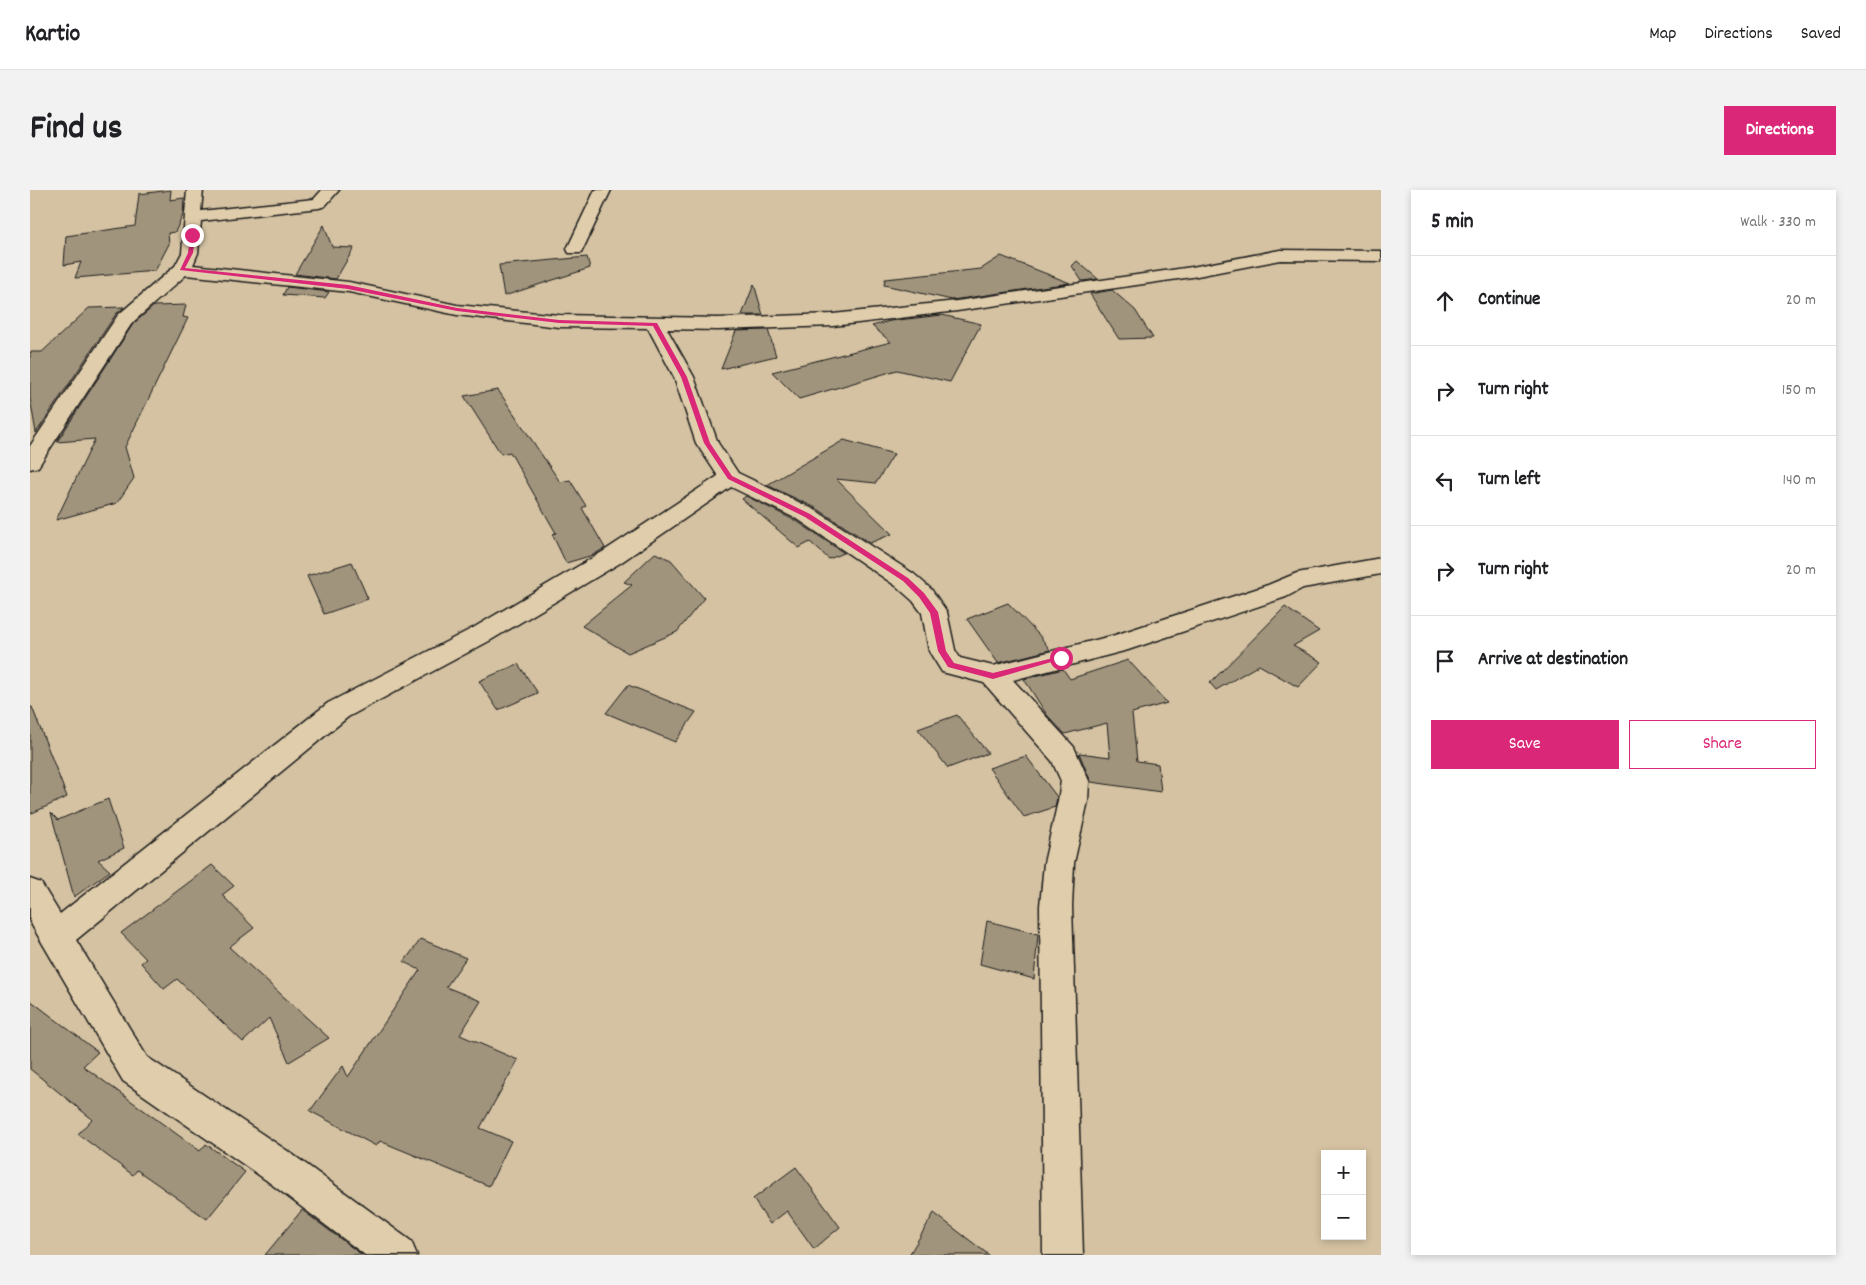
<!DOCTYPE html>
<meta charset="utf-8">
<style>
body{margin:0;font-family:Dekko,sans-serif;background:#f2f2f2;color:#202124}
.controls{position:absolute;right:15px;bottom:15px;display:grid;overflow:hidden;border-radius:0px;box-shadow:0 2px 8px #0003}
.controls button{width:45px;height:45px;display:grid;place-items:center;padding:0;border:0;border-bottom:1px solid #e0e0e0;background:#fff;color:#202124;font:25px sans-serif}
.stop{position:absolute;width:15px;height:15px;margin:-11px;border:4px solid #db2777;border-radius:50%;background:#fff}
.stop.end{background:#db2777;border-color:#fff;box-shadow:0 1px 5px #0008}
.list{margin:0;padding:0;list-style:none}
h2{display:flex;justify-content:space-between;align-items:center;height:65px;margin:0;padding:0 20px;font-size:21px}
h2 small{font-size:16px;font-weight:400;color:#757577}
.list li{display:grid;grid-template-columns:32px 1fr auto;gap:15px;align-items:center;box-sizing:border-box;height:90px;padding:0 20px;border-top:1px solid #e0e0e0}
.list b{display:block;font-size:19px;white-space:nowrap}
.list em{font-size:16px;font-style:normal;color:#757577}
.actions{display:flex;gap:10px;padding:15px 20px}
.actions a{flex:1;padding:11px 0;border:1px solid #db2777;border-radius:0px;text-align:center;font-size:18px;color:#db2777}
.actions .main{background:#db2777;color:#fff}
.icon{flex:none;width:28px;height:28px;fill:none;stroke:currentColor;stroke-width:2;stroke-linecap:round;stroke-linejoin:round}
.map{position:relative;flex:none;width:1351px;height:1065px;overflow:hidden;border-radius:0px}
header{display:flex;align-items:center;gap:30px;box-sizing:border-box;height:70px;padding:0 25px;background:#fff;border-bottom:1px solid #e0e0e0}
header strong{font-size:24px}
nav{display:flex;gap:28px;margin-inline-start:auto;font-size:18px}
.intro{display:flex;align-items:center;justify-content:space-between;box-sizing:border-box;height:120px;padding:0 30px}
h1{margin:0;font-size:35px}
.button{padding:12px 22px;border-radius:0px;background:#db2777;color:#fff;font-size:18px;font-weight:700}
main{display:flex;gap:30px;padding:0 30px}
aside{flex:1;background:#fff;border-radius:0px;box-shadow:0 2px 8px #0003}
.map>svg:first-child{display:block}
.building{fill:#a1947d;stroke:#1c1c1c}
.lines{fill:none;stroke-linecap:round;stroke-linejoin:round}
.minor-casing{stroke:#1c1c1c;stroke-width:3}
.minor{fill:#e0cdab;fill-rule:evenodd}
.route{fill:#db2777}
</style>
<header>
<strong>Kartio</strong>
<nav><a>Map</a><a>Directions</a><a>Saved</a></nav>
</header>
<div class="intro"><h1>Find us</h1><a class="button">Directions</a></div>
<main>
<div class="map">
<svg width="1351" height="1065" viewBox="0 0 1351 1065">
<rect width="100%" height="100%" fill="#d4c2a2"/>
<filter id="ink" filterUnits="userSpaceOnUse"><feTurbulence type="fractalNoise" baseFrequency=".02" numOctaves="2"/><feDisplacementMap in="SourceGraphic" scale="10" xChannelSelector="R" yChannelSelector="G"/><feConvolveMatrix kernelMatrix="1 2 1 2 8 2 1 2 1" color-interpolation-filters="sRGB"/></filter>
<g filter="url(#ink)">
<!-- building -->
<g class="building">
<polygon points="141,0 140,10 154,8 153,25 145,42 138,43 139,54 125,81 45,88 51,72 34,75 36,46 105,36 109,4"/>
<polygon points="294,35 302,57 324,58 306,89 265,84"/>
<polygon points="971,66 1040,93 922,110 854,95 855,89 951,79"/>
<polygon points="557,67 560,78 474,106 469,75"/>
<polygon points="1047,71 1068,89 1052,91 1042,76"/>
<polygon points="724,94 733,125 712,125"/>
<polygon points="257,97 299,102 295,108 253,105"/>
<polygon points="1082,100 1105,120 1123,148 1089,149 1060,104"/>
<polygon points="156,115 153,127 158,128 95,257 104,288 87,313 26,330 65,249 27,252 103,134 124,116"/>
<polygon points="94,117 86,124 6,243 0,208 0,162 12,162 59,118"/>
<polygon points="912,125 951,134 920,192 867,180 769,209 742,182 861,152 842,136 860,131"/>
<polygon points="738,140 746,166 691,179 706,141"/>
<polygon points="468,200 530,292 540,290 556,316 552,318 575,358 563,365 536,373 522,344 526,343 480,262 471,264 434,206"/>
<polygon points="814,250 864,264 846,293 806,289 862,344 840,353 786,318 737,295"/>
<polygon points="716,306 768,332 814,363 799,369 780,352 769,358 712,309"/>
<polygon points="625,363 641,370 674,408 647,442 598,463 552,436 602,395 594,392"/>
<polygon points="322,372 338,409 294,424 277,386"/>
<polygon points="978,413 1009,445 1020,460 968,473 937,429"/>
<polygon points="1255,417 1289,441 1263,456 1292,472 1268,497 1229,475 1186,500 1180,493"/>
<polygon points="1098,470 1137,513 1102,523 1107,571 1128,574 1131,602 1061,592 1049,563 1080,567 1077,533 1035,544 1017,525 994,489 1033,479 1040,489"/>
<polygon points="488,474 508,503 468,520 449,491"/>
<polygon points="598,495 666,522 645,552 576,523"/>
<polygon points="0,517 2,517 37,607 0,624"/>
<polygon points="927,525 958,563 918,578 888,539"/>
<polygon points="996,566 1027,607 1025,617 994,627 959,578"/>
<polygon points="78,609 94,658 68,670 80,681 44,707 21,623 28,630"/>
<polygon points="182,675 204,696 192,705 224,738 199,757 299,848 259,872 239,828 213,852 147,789 134,799 111,773 116,769 91,743"/>
<polygon points="957,731 1008,744 1004,789 950,774"/>
<polygon points="391,749 436,768 416,797 451,811 430,845 488,870 450,938 481,951 459,996 350,951 346,956 280,921 313,876 318,887 390,780 374,772"/>
<polygon points="0,810 68,862 53,876 170,961 176,954 215,982 177,1029 107,980 103,985 48,944 62,929 0,879"/>
<polygon points="766,977 810,1037 784,1059 757,1021 740,1034 723,1009"/>
<polygon points="272,1020 332,1065 235,1065"/>
<polygon points="904,1023 959,1065 879,1065"/>
</g>
<g class="lines">
<defs>
<g id="minor">
<polygon points="157,0 173,0 171,21 284,9 292,0 309,0 295,16 289,18 171,31 168,63 163,75 319,92 427,115 529,125 688,128 803,124 927,111 1162,77 1250,60 1351,61 1351,71 1250,70 1162,87 927,121 803,136 688,140 637,139 664,187 688,253 708,283 785,320 884,384 901,399 917,422 925,460 930,468 963,476 1085,445 1238,395 1267,383 1351,368 1351,384 1273,398 1256,407 1098,460 983,490 1044,557 1059,591 1058,611 1044,673 1042,716 1053,1065 1013,1065 1010,716 1014,673 1028,611 1031,591 1022,571 954,493 912,482 899,461 892,423 883,411 866,396 769,330 701,297 590,373 461,450 318,527 46,750 117,867 262,964 381,1051 387,1065 335,1065 236,990 93,891 0,732 0,689 11,693 30,724 298,513 443,438 574,361 688,286 666,253 644,187 618,138 529,137 427,125 319,102 156,85 102,133 8,277 0,279 0,256 88,125 145,76 152,63"/>
<polygon points="565,0 581,0 553,59 551,63 539,63 537,59"/>
</g>
</defs>
<!-- minor casing -->
<use href="#minor" class="minor-casing"/>
<!-- minor -->
<use href="#minor" class="minor"/>
</g>
</g>
<!-- route -->
<polygon class="route" points="162,44 165,45 163,63 155,78 318,95 427,118 529,130 627,133 657,187 680,253 702,286 780,324 878,388 894,403 908,422 916,461 924,473 963,483 1031,466 1035,468 963,489 918,477 908,461 900,423 889,407 873,391 775,327 698,289 674,253 651,187 623,136 529,133 427,121 318,99 150,80 158,63 160,45"/>
</svg>
<div class="controls">
<button>+</button>
<button>−</button>
</div>
<div class="stop" style="left:1031px;top:468px"></div>
<div class="stop end" style="left:162px;top:45px"></div>
</div>
<aside>
<h2>5 min<small>Walk · 330 m</small></h2>
<ul class="list">
<li><svg class="icon" aria-label="ahead" viewBox="0 0 24 24"><path d="M12 20V5M6 11l6-6 6 6"/></svg><div><b>Continue</b></div><em>20 m</em></li>
<li><svg class="icon" aria-label="right" viewBox="0 0 24 24"><path d="M7 20v-9h11M14 6l5 5-5 5"/></svg><div><b>Turn right</b></div><em>150 m</em></li>
<li><svg class="icon" aria-label="left" viewBox="0 0 24 24"><path d="M17 20v-9H6M10 6l-5 5 5 5"/></svg><div><b>Turn left</b></div><em>140 m</em></li>
<li><svg class="icon" aria-label="right" viewBox="0 0 24 24"><path d="M7 20v-9h11M14 6l5 5-5 5"/></svg><div><b>Turn right</b></div><em>20 m</em></li>
<li><svg class="icon" aria-label="arrive" viewBox="0 0 24 24"><path d="M6 21V4h12l-3 4 3 4H6"/></svg><div><b>Arrive at destination</b></div></li>
</ul>
<div class="actions"><a class="main">Save</a><a>Share</a></div>
</aside>
</main>
